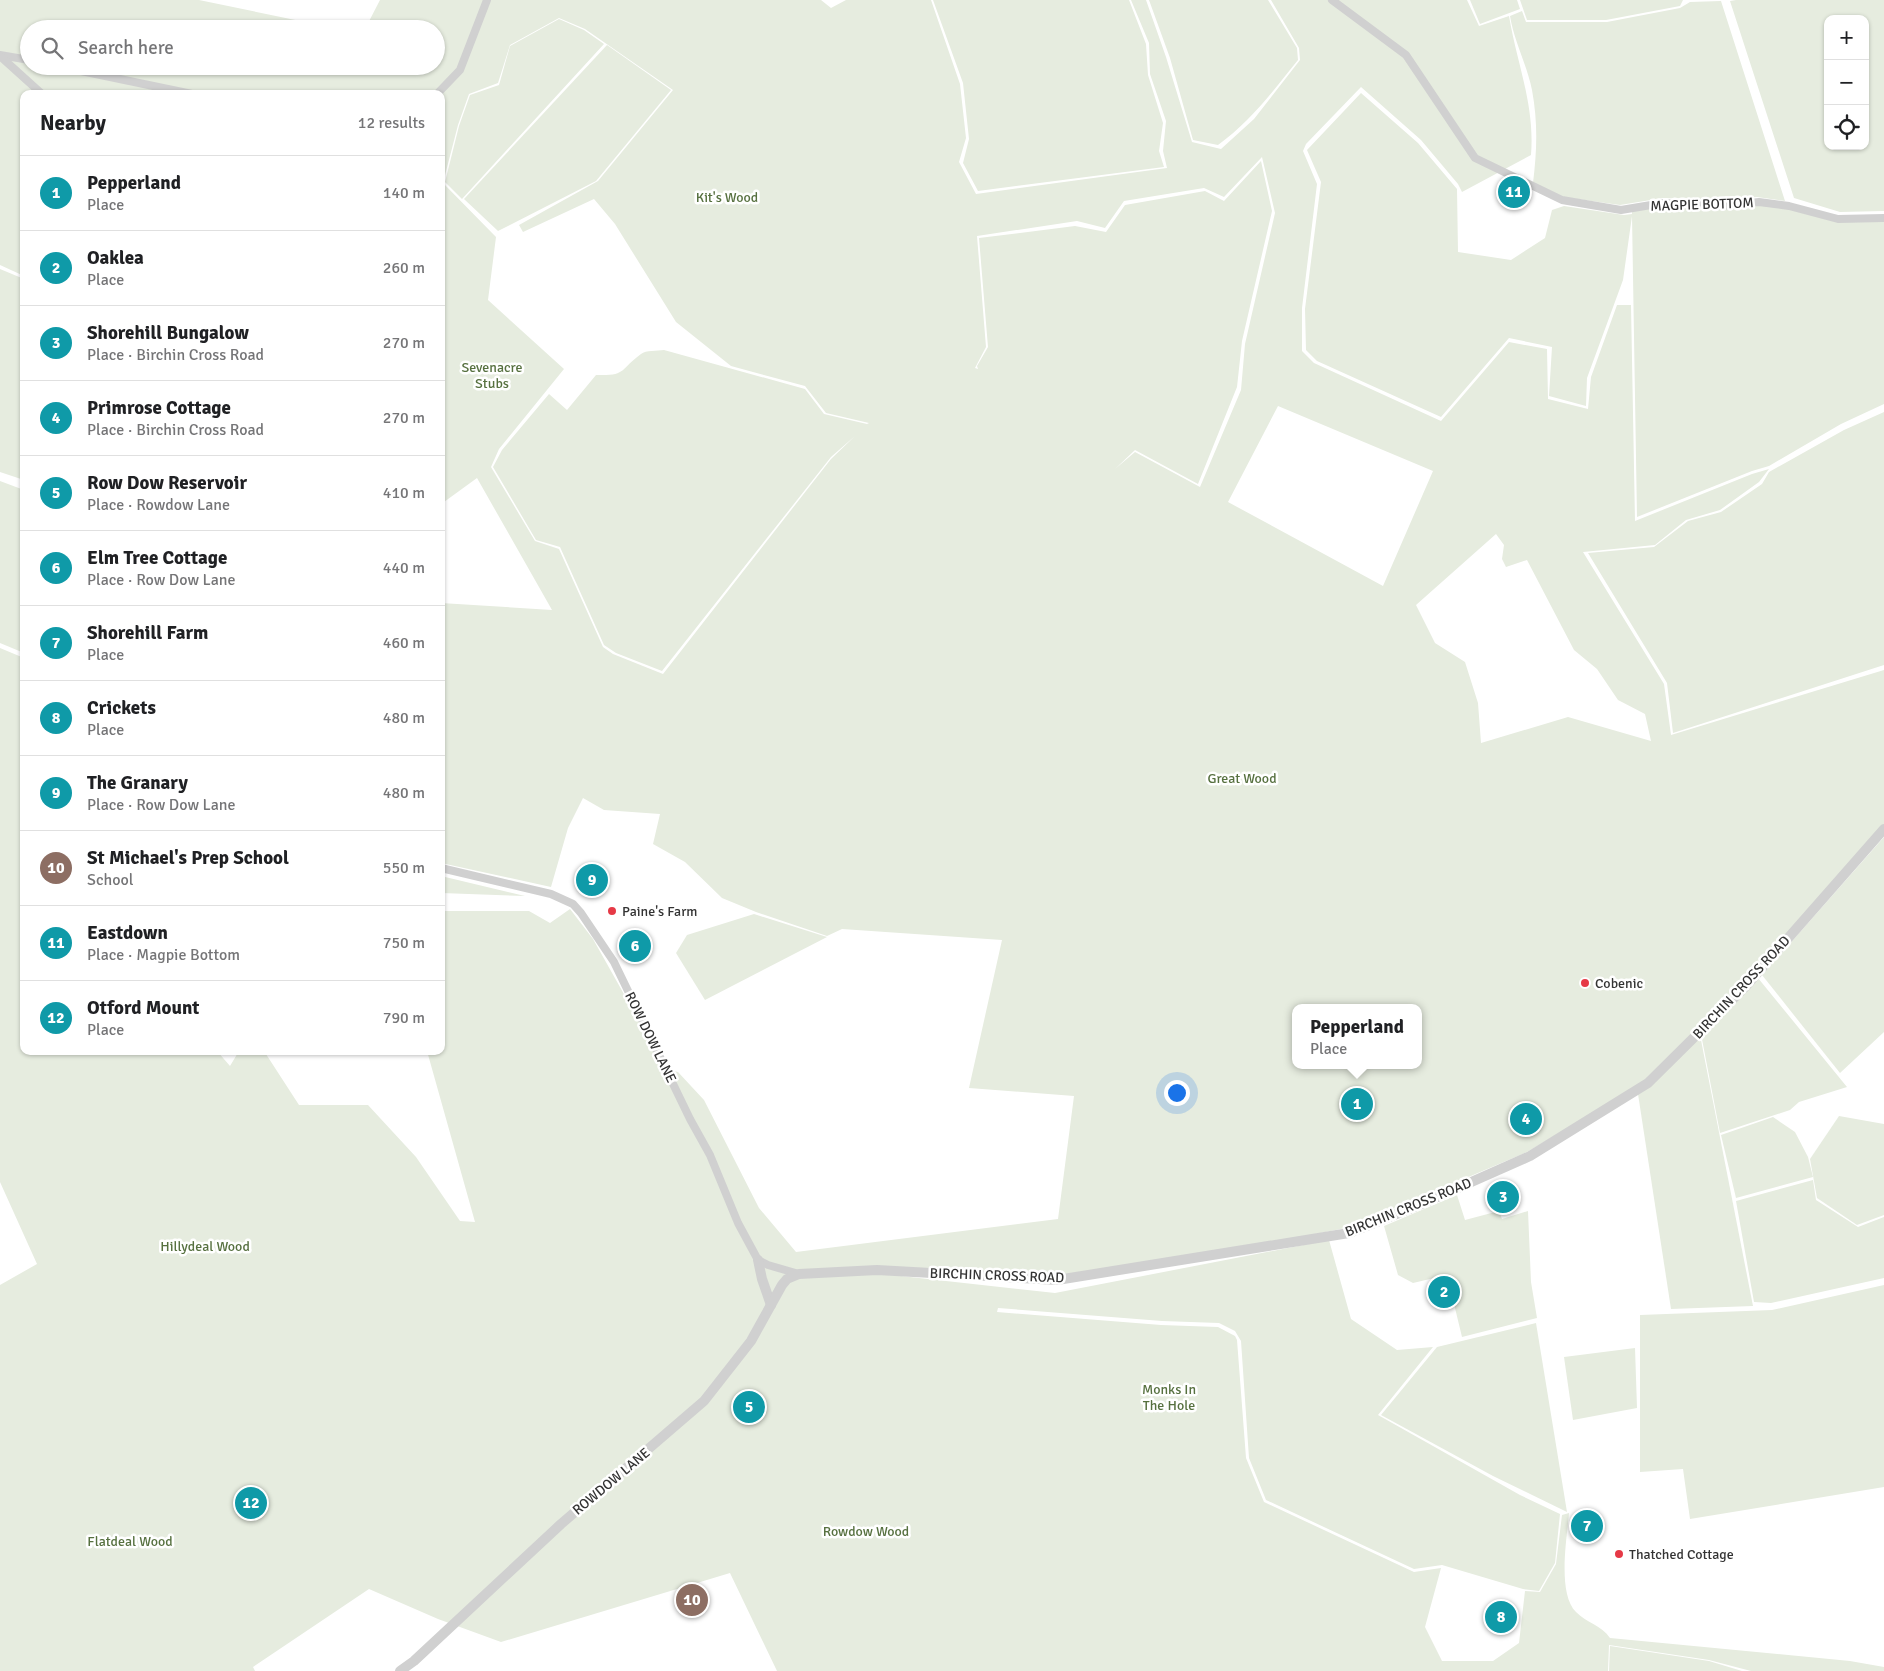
<!DOCTYPE html>
<meta charset="utf-8">
<style>
body{margin:0;font-family:Signika,sans-serif;background:#f2f2f2;color:#202124}
.controls{position:absolute;right:15px;top:15px;display:grid;overflow:hidden;border-radius:10px;box-shadow:0 1px 4px #0004}
.controls button{width:45px;height:45px;display:grid;place-items:center;padding:0;border:0;border-bottom:1px solid #e0e0e0;background:#fff;color:#202124;font:25px sans-serif}
.you{position:absolute;left:1176px;top:1092px;width:18px;height:18px;margin:-12px;border:4px solid #fff;border-radius:50%;background:#1a73e8;box-shadow:0 0 0 8px #1a73e833}
.badge{display:grid;place-items:center;width:32px;height:32px;border-radius:50%;background:#b45309;color:#fff;font-size:16px;font-weight:700}
.pin{position:absolute;translate:-50% -50%;border:2px solid #fff;box-shadow:0 1px 5px #0006}
.popup{position:absolute;left:1292px;top:1004px;width:130px;height:65px;box-sizing:border-box;display:grid;place-content:center;border-radius:10px;background:#fff;filter:drop-shadow(0 1px 4px #0005);font-size:16px;white-space:nowrap;color:#757577}
.popup b{font-size:19px;color:#202124}
.popup::after{content:'';position:absolute;left:50%;top:100%;margin-left:-10px;border:10px solid transparent;border-top-color:#fff}
.list{margin:0;padding:0;list-style:none}
h2{display:flex;justify-content:space-between;align-items:center;height:65px;margin:0;padding:0 20px;font-size:21px}
h2 small{font-size:16px;font-weight:400;color:#757577}
.list li{display:grid;grid-template-columns:32px 1fr auto;gap:15px;align-items:center;box-sizing:border-box;height:75px;padding:0 20px;border-top:1px solid #e0e0e0}
.list b{display:block;font-size:19px;white-space:nowrap}
.list p{margin:0;font-size:16px;white-space:nowrap;color:#757577}
.list em{font-size:16px;font-style:normal;color:#757577}
.icon{flex:none;width:28px;height:28px;fill:none;stroke:currentColor;stroke-width:2;stroke-linecap:round;stroke-linejoin:round}
.map{position:relative;flex:none;width:1884px;height:1671px;overflow:hidden}
.search{position:absolute;background:#fff;box-shadow:0 1px 4px #0004;left:20px;top:20px;width:425px;height:55px;display:flex;align-items:center;gap:12px;box-sizing:border-box;padding:0 18px;border-radius:28px;color:#757577;font-size:19px}
.panel{position:absolute;background:#fff;box-shadow:0 1px 4px #0004;left:20px;top:90px;width:425px;height:965px;border-radius:10px}
.map>svg:first-child{display:block}
.green{fill:#e6ecdf;fill-rule:evenodd}
.lines{fill:none;stroke-linecap:round;stroke-linejoin:round}
.minor{stroke:#d0d0d0;stroke-width:8}
.tertiary{stroke:#d0d0d0;stroke-width:10}
.poi-dot{fill:#e63946;stroke:#fff;stroke-width:2}
.labels{text-anchor:middle;stroke-width:5;stroke-linejoin:round;paint-order:stroke}
.park-label{font-size:14px;fill:#56703f;stroke:#fff}
.street-label{font-size:14px;fill:#333;stroke:#fff}
.poi-label{font-size:14px;fill:#333;stroke:#fff;text-anchor:start}
</style>
<div class="map">
<svg width="1884" height="1671" viewBox="0 0 1884 1671">
<rect width="100%" height="100%" fill="#fff"/>
<!-- green -->
<g class="green">
<path d="M0,0h199l140,29h-310v37h407v-37h-71l15,-29h441l10,8 15,-8h85l29,84 6,54 -7,24 17,32 191,-26 -4,-17 3,-30 -16,-47 -1,-31 -18,-43h15l20,57 26,85 29,7 33,-30 46,-59 -1,-12 -28,-48h196l12,26 30,-10c8,48 26,89 22,139l-69,37 -4,-8 -37,-44 -60,-53 -55,57 -3,7 14,33 -15,124v43l12,12 127,58 68,-79 38,7 1,50 40,10 3,-32 26,-72h14l4,216 117,-47 17,-5 -10,13 -39,28 -34,10 -31,25 -72,7 81,132 7,51 213,-65v155l-140,159 -97,97 -120,71 -176,75 -293,57 -175,-10 172,19 274,-53 22,79 46,31 36,-3 -55,68 142,80 40,19 -5,49 -16,28 -16,-2 -81,-24 -28,4 -148,-69 -17,-42 -8,-117 -6,-10 -16,-8 -57,-2 -164,-13 -1,4 164,13 57,2 17,9 2,4 9,118 18,44 150,70 27,-4 -16,59 17,34h51l26,-18 6,-52 15,1 16,-28 6,-49 7,-2c-2,25 -12,80 7,99 11,11 25,13 34,26l240,23 34,6v4h-133l-42,-11 -100,-15 -1,26h-831l-47,-98 -229,69 -63,-23 -69,-30 -116,78 2,4h-255v-386l37,-21 -37,-82v-534l24,10v393h193l13,15 9,-15h25l35,54h69l48,52 44,64 15,1 -48,-171h14v-140h88l21,12 20,-14 23,30 73,130 12,3 26,28 55,108 37,44 262,-33 16,-123 -105,-8 33,-148 -160,-11 -15,7 -71,-24 -34,-14 -37,-36 -32,-18 7,-30 -56,-4 -21,-12 -15,30 -17,59 -110,-24v-260l111,7 -75,-132 -33,24 -3,-2v-406h-417v182l-24,-11zM559,18l26,11 88,61 -75,91 -79,44 4,7 71,-33 21,25 61,98 55,44 74,20 21,27 43,10 -2,1 -43,-10 -19,-25 -141,-39c-7,1 -18,0 -23,4 -22,16 -14,22 -45,21l-29,35 -18,-16 -47,56 -9,17 43,73 24,7 44,98 12,8 46,18 169,-214 24,-21 -24,23 -168,215 -50,-20 -10,-7 -44,-98 -24,-8 -44,-74 8,-18 65,-80 -76,-69 8,-63 -53,-54 15,-58 11,-31 29,-11 12,-38zM1262,157l13,56 -30,131 -4,46 -41,97 -65,-35 -20,17 20,-19 63,34 39,-97 5,-46 30,-130 -11,-50 -37,40 -19,-10 -80,14 -19,27 -31,-6 -96,12 9,109 -11,19 1,3 -3,-1 11,-21 -9,-111 100,-15 28,7 19,-27 80,-13 20,9zM1278,406l155,65 -50,115 -155,-84zM1496,534l8,11 -2,14 4,8 21,-7 47,90 23,19 21,31 27,14 6,27 -83,-24 -87,26 -3,-40 -13,-41 -30,-19 -19,-38zM1296,1008h122v57h-122z"/>
<polygon points="933,0 1129,0 1146,44 1148,75 1163,123 1159,151 1164,167 978,191 963,163 969,139 963,83"/>
<path d="M1149,0h119l29,48 1,12c-25,31 -47,61 -80,85l-25,-5 -23,-82z"/>
<polygon points="1470,0 1517,0 1520,9 1480,24"/>
<polygon points="1520,0 1683,0 1680,6 1606,20 1527,20"/>
<path d="M1736,0h148v211l-44,1 -46,-14 -64,-197zM1828,19h37v127h-37z"/>
<path d="M1721,1l64,200 -28,-4 -36,3 -58,-2 -43,7 -57,-8 -30,-14c4,-33 5,-60 -1,-93 -5,-25 -18,-49 -22,-74l12,-5 4,11h81l73,-14 10,-6z"/>
<polygon points="559,19 584,30 604,44 462,199 445,182 459,126 470,95 499,85 510,46"/>
<polygon points="607,45 671,90 596,181 498,231 464,199"/>
<polygon points="1361,93 1418,143 1457,189 1458,252 1511,260 1545,238 1552,210 1564,206 1624,215 1632,214 1632,211 1664,206 1758,205 1884,221 1884,404 1841,424 1769,466 1752,471 1637,517 1632,216 1623,280 1587,378 1586,406 1549,396 1552,347 1509,338 1441,417 1317,361 1306,350 1305,309 1321,182 1307,150"/>
<polygon points="0,269 24,279 24,480 0,472"/>
<polygon points="1884,412 1884,665 1673,733 1667,683 1588,553 1654,547 1688,521 1721,512 1762,484 1769,472 1844,430"/>
<polygon points="0,481 24,490 24,653 0,643"/>
<polygon points="1884,837 1884,1032 1840,1073 1762,975"/>
<polygon points="441,876 525,896 441,893"/>
<polygon points="754,914 827,937 705,1000 676,953 687,935"/>
<polygon points="1758,978 1847,1087 1799,1102 1790,1110 1720,1133 1701,1034"/>
<polygon points="1700,1035 1753,1306 1671,1309 1638,1094"/>
<polygon points="1839,1116 1884,1124 1884,1215 1857,1225 1817,1198 1810,1159"/>
<polygon points="1773,1117 1795,1132 1808,1157 1813,1177 1736,1198 1721,1135"/>
<polygon points="1813,1180 1816,1200 1858,1227 1884,1217 1884,1278 1771,1303 1754,1302 1736,1201"/>
<polygon points="1457,1195 1465,1220 1499,1211 1502,1219 1528,1211 1531,1282 1537,1318 1462,1337 1447,1275 1413,1283 1398,1275 1384,1226"/>
<polygon points="1884,1285 1884,1487 1690,1519 1683,1469 1640,1472 1640,1315 1772,1310"/>
<polygon points="1536,1323 1567,1512 1493,1476 1381,1415 1437,1347"/>
<polygon points="1635,1348 1637,1408 1573,1420 1564,1357"/>
<polygon points="1610,1646 1709,1661 1742,1671 1609,1671"/>
</g>
<g class="lines">
<!-- minor -->
<g class="minor">
<polyline points="1332,0 1406,55 1475,158 1562,200 1621,210 1663,203 1722,206 1759,202 1789,206 1838,219 1884,218"/>
<polyline points="0,55 29,60"/>
<polyline points="0,56 42,94"/>
<polyline points="57,66 192,94"/>
<polyline points="437,94 460,70 487,0"/>
<polyline points="441,868 551,894 573,904 581,913 614,962 690,1119 710,1155 738,1223 758,1260 768,1265 799,1274"/>
</g>
<!-- tertiary -->
<g class="tertiary">
<polyline points="758,1260 762,1279 771,1305"/>
<polyline points="400,1671 414,1661 561,1524 704,1401 751,1341 782,1285 787,1279 799,1274 877,1270 1057,1280 1349,1233 1424,1203 1530,1156 1648,1083 1746,986 1884,829"/>
</g>
</g>
<!-- markers -->
<g class="poi-dot">
<circle cx="612" cy="911" r="5"/>
<circle cx="1585" cy="983" r="5"/>
<circle cx="1619" cy="1554" r="5"/>
</g>
<g class="labels">
<!-- park labels -->
<g class="park-label">
<text x="727" y="202">Kit's Wood</text>
<text x="492" y="372">Sevenacre<tspan x="492" dy="16">Stubs</tspan></text>
<text x="1242" y="783">Great Wood</text>
<text x="205" y="1251">Hillydeal Wood</text>
<text x="1169" y="1394">Monks In<tspan x="1169" dy="16">The Hole</tspan></text>
<text x="866" y="1536">Rowdow Wood</text>
<text x="130" y="1546">Flatdeal Wood</text>
</g>
<!-- street labels -->
<g class="street-label">
<text transform="translate(1702 204) rotate(-2)" y="5">MAGPIE BOTTOM</text>
<text transform="translate(1741 987) rotate(-47)" y="5">BIRCHIN CROSS ROAD</text>
<text transform="translate(651 1037) rotate(64)" y="5">ROW DOW LANE</text>
<text transform="translate(1408 1207) rotate(-22)" y="5">BIRCHIN CROSS ROAD</text>
<text transform="translate(997 1275) rotate(2)" y="5">BIRCHIN CROSS ROAD</text>
<text transform="translate(611 1481) rotate(-40)" y="5">ROWDOW LANE</text>
</g>
<!-- poi labels -->
<g class="poi-label">
<text x="622" y="916">Paine's Farm</text>
<text x="1595" y="988">Cobenic</text>
<text x="1629" y="1559">Thatched Cottage</text>
</g>
</g>
</svg>
<div class="controls">
<button>+</button>
<button>−</button>
<button><svg class="icon" aria-label="locate" viewBox="0 0 24 24"><circle cx="12" cy="12" r="6"/><path d="M12 2v4M12 18v4M2 12h4M18 12h4"/></svg></button>
</div>
<div class="you"></div>
<div class="pin badge" style="left:1357px;top:1104px;background:#0f9aa8">1</div>
<div class="popup"><b>Pepperland</b>Place</div>
<div class="pin badge" style="left:1444px;top:1292px;background:#0f9aa8">2</div>
<div class="pin badge" style="left:1503px;top:1197px;background:#0f9aa8">3</div>
<div class="pin badge" style="left:1526px;top:1119px;background:#0f9aa8">4</div>
<div class="pin badge" style="left:749px;top:1407px;background:#0f9aa8">5</div>
<div class="pin badge" style="left:635px;top:946px;background:#0f9aa8">6</div>
<div class="pin badge" style="left:1587px;top:1526px;background:#0f9aa8">7</div>
<div class="pin badge" style="left:1501px;top:1617px;background:#0f9aa8">8</div>
<div class="pin badge" style="left:592px;top:880px;background:#0f9aa8">9</div>
<div class="pin badge" style="left:692px;top:1600px;background:#8d6e63">10</div>
<div class="pin badge" style="left:1514px;top:192px;background:#0f9aa8">11</div>
<div class="pin badge" style="left:251px;top:1503px;background:#0f9aa8">12</div>
<div class="search"><svg class="icon" aria-label="search" viewBox="0 0 24 24"><circle cx="10" cy="10" r="6"/><path d="M15 15l6 6"/></svg>Search here</div>
<section class="panel">
<h2>Nearby<small>12 results</small></h2>
<ul class="list">
<li><span class="badge" style="background:#0f9aa8">1</span><div><b>Pepperland</b><p>Place</p></div><em>140 m</em></li>
<li><span class="badge" style="background:#0f9aa8">2</span><div><b>Oaklea</b><p>Place</p></div><em>260 m</em></li>
<li><span class="badge" style="background:#0f9aa8">3</span><div><b>Shorehill Bungalow</b><p>Place · Birchin Cross Road</p></div><em>270 m</em></li>
<li><span class="badge" style="background:#0f9aa8">4</span><div><b>Primrose Cottage</b><p>Place · Birchin Cross Road</p></div><em>270 m</em></li>
<li><span class="badge" style="background:#0f9aa8">5</span><div><b>Row Dow Reservoir</b><p>Place · Rowdow Lane</p></div><em>410 m</em></li>
<li><span class="badge" style="background:#0f9aa8">6</span><div><b>Elm Tree Cottage</b><p>Place · Row Dow Lane</p></div><em>440 m</em></li>
<li><span class="badge" style="background:#0f9aa8">7</span><div><b>Shorehill Farm</b><p>Place</p></div><em>460 m</em></li>
<li><span class="badge" style="background:#0f9aa8">8</span><div><b>Crickets</b><p>Place</p></div><em>480 m</em></li>
<li><span class="badge" style="background:#0f9aa8">9</span><div><b>The Granary</b><p>Place · Row Dow Lane</p></div><em>480 m</em></li>
<li><span class="badge" style="background:#8d6e63">10</span><div><b>St Michael's Prep School</b><p>School</p></div><em>550 m</em></li>
<li><span class="badge" style="background:#0f9aa8">11</span><div><b>Eastdown</b><p>Place · Magpie Bottom</p></div><em>750 m</em></li>
<li><span class="badge" style="background:#0f9aa8">12</span><div><b>Otford Mount</b><p>Place</p></div><em>790 m</em></li>
</ul>
</section>
</div>
